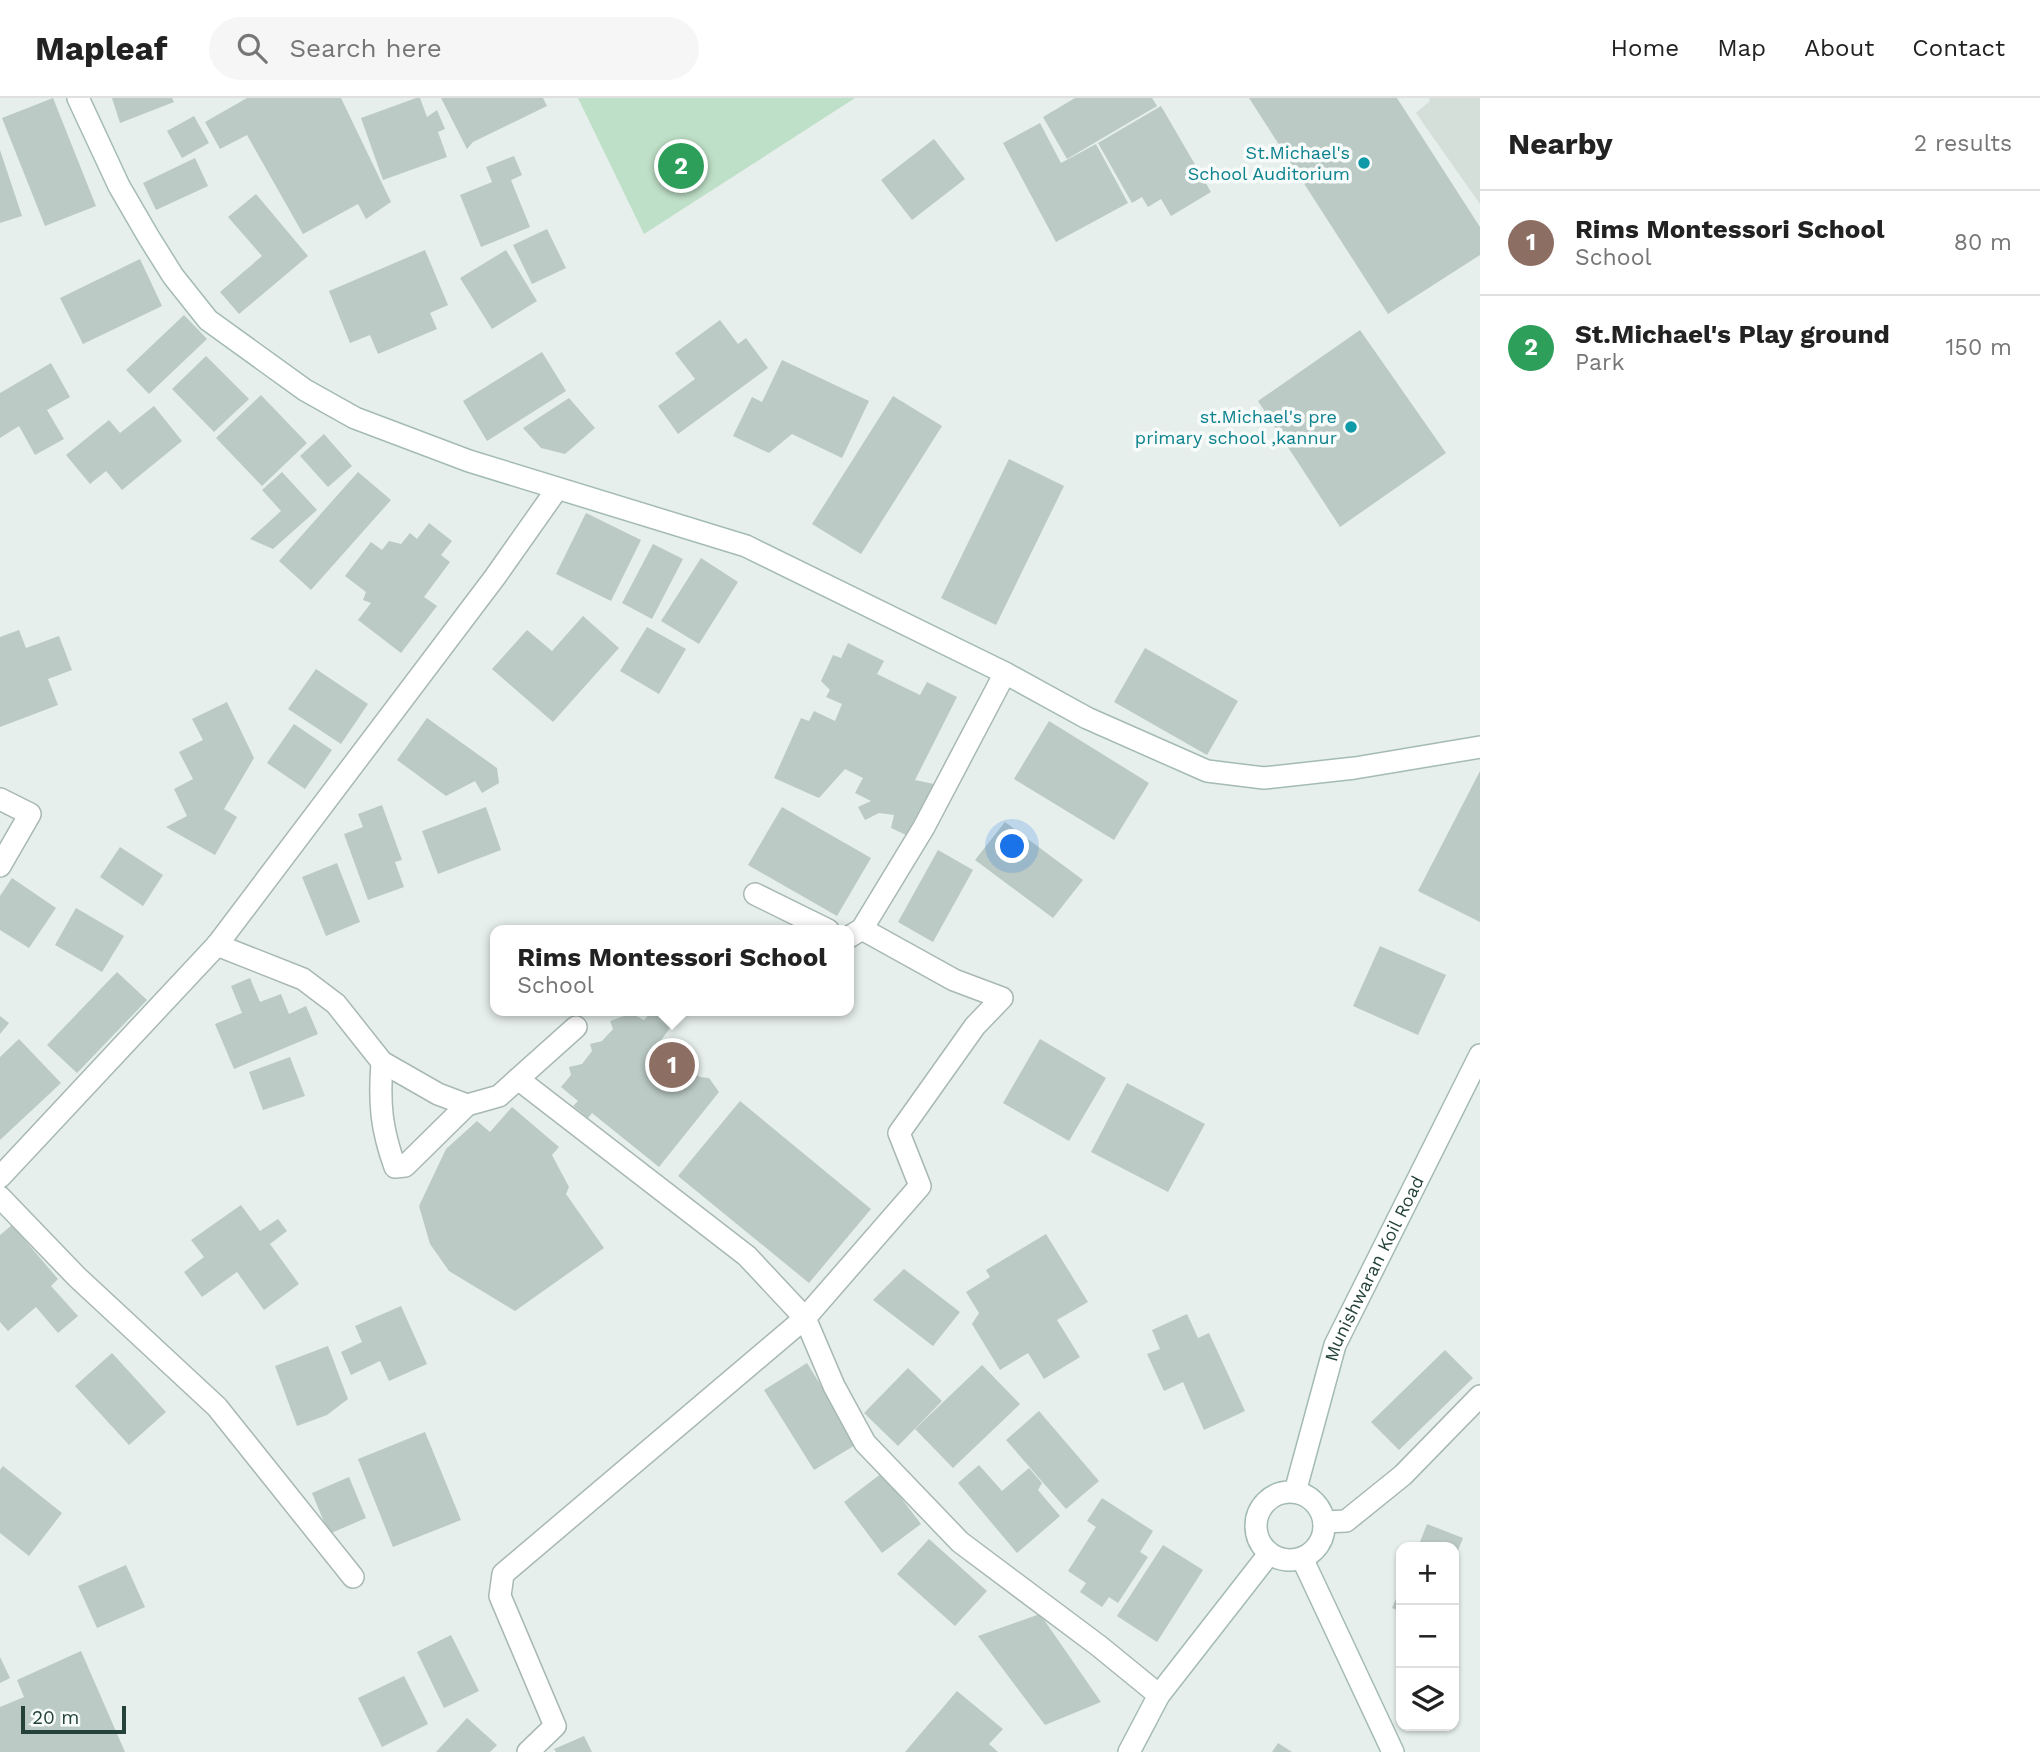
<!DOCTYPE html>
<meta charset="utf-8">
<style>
body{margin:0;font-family:"Work Sans",sans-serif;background:#f6f6f6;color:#222}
.controls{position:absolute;right:21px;bottom:21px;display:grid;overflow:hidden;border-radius:14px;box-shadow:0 2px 5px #0004}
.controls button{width:63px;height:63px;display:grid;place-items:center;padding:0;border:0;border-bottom:2px solid #e0e0e0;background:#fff;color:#222;font:35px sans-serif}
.scale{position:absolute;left:21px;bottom:18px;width:105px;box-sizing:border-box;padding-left:7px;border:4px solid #24423a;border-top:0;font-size:19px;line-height:24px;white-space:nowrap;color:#24423a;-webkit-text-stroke:5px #f7fbf9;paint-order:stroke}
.you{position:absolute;left:1013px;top:749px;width:24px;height:24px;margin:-18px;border:5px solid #fff;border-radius:50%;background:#1a73e8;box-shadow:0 0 0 10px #1a73e833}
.badge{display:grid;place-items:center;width:46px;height:46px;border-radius:50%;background:#0b8043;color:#fff;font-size:23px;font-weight:700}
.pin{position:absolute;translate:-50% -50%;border:4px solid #fff;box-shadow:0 2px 7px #0006}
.popup{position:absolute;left:490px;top:827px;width:364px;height:91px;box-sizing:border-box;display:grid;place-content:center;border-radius:14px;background:#fff;filter:drop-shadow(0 2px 5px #0005);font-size:23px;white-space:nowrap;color:#767676}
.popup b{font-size:26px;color:#222}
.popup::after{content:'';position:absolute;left:50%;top:100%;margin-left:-14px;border:14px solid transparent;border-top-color:#fff}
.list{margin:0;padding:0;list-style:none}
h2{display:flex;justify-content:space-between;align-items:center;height:91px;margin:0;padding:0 28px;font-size:30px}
h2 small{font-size:23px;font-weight:400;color:#767676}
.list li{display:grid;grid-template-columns:46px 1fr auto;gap:21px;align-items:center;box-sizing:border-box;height:105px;padding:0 28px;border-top:2px solid #e0e0e0}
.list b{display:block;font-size:26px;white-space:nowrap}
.list p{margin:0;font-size:23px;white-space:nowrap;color:#767676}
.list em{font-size:23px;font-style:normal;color:#767676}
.icon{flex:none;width:38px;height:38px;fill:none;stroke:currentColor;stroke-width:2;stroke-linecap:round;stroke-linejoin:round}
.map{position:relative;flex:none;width:1480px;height:1654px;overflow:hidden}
header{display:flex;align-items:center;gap:42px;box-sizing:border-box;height:98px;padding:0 35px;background:#fff;border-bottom:2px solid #e0e0e0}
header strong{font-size:33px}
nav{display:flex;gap:38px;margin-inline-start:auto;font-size:24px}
.search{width:490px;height:63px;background:#f6f6f6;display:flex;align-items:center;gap:18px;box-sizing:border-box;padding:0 24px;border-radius:38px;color:#767676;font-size:26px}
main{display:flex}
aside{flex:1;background:#fff}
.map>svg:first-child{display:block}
.built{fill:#d4dfda}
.green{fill:#bfe0c8}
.building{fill:#bbcac4}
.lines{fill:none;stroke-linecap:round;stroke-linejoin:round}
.street-casing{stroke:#a8b8b2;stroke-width:24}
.secondary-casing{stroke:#a4bbb3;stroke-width:24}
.street{stroke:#fff;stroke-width:21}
.secondary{stroke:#fff;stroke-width:21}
.culture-dot{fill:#0f9aa8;stroke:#f7fbf9;stroke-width:2.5}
.labels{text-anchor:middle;stroke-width:7;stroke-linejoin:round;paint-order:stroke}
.culture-label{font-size:18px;fill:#0d838f;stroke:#f7fbf9;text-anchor:end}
.street-label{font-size:18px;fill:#24423a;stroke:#f7fbf9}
</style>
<header>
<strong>Mapleaf</strong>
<div class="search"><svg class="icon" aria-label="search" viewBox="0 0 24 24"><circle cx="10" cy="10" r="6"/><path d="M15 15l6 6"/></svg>Search here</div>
<nav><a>Home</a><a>Map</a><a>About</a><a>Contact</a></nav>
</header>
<main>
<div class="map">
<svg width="1480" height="1654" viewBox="0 0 1480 1654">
<rect width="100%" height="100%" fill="#e6efeb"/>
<!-- built -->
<polygon class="built" points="1429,0 1480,0 1480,106 1416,15 1430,3"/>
<!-- green -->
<polygon class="green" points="578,0 855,0 644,136"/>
<!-- building -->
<g class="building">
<polygon points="53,0 96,108 45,128 2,20"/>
<polygon points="112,0 172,0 174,4 120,25"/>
<polygon points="247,0 341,0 391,104 366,121 358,106 303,136 247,37 220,51 205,24"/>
<polygon points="416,0 420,0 427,19 437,12 445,31 438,34 447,59 383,82 361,20"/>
<polygon points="441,0 543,0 547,8 473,44 467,51"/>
<polygon points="1075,0 1152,0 1157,8 1067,61 1043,19"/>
<polygon points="1249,0 1397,0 1480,129 1480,157 1388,216"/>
<polygon points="1161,8 1211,94 1171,118 1161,101 1148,109 1142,99 1132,105 1098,45"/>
<polygon points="194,18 209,45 182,60 167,33"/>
<polygon points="1040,25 1061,65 1096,46 1128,105 1056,144 1003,45"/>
<polygon points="934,41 965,81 912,122 881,82"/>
<polygon points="0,52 22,118 0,125"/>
<polygon points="514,58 522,77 511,82 530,129 481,149 460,97 492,84 486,69"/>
<polygon points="195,60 208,88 156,112 143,85"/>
<polygon points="256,96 308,158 239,216 220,194 262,158 228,119"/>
<polygon points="547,131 566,170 532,186 513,147"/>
<polygon points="425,152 448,207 430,215 437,231 378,256 370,237 350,245 329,193"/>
<polygon points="506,152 537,203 492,231 460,180"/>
<polygon points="140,161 162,208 83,246 60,200"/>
<polygon points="184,217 207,241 149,296 126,272"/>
<polygon points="720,222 738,246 746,240 768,270 678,336 658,308 695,281 675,255"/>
<polygon points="1360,232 1446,355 1340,429 1258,303"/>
<polygon points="542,254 566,293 487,343 463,303"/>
<polygon points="206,258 249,301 214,334 172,291"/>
<polygon points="782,262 869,303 842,360 792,336 769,355 733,338 752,299 762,304"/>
<polygon points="51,265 70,299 47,312 64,341 35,357 19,328 0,340 0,295"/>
<polygon points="261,297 307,345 262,388 216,340"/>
<polygon points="893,298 942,328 861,456 812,426"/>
<polygon points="569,300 595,330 565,356 541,350 523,330"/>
<polygon points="154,308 182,343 122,392 106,373 90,386 66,357 109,322 120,335"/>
<polygon points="324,336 352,368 328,389 300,358"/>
<polygon points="1009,361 1064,388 996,527 941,500"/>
<polygon points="282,374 317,412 273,451 250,441 281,413 262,392"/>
<polygon points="358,374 391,402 311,492 279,463"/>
<polygon points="586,415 641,442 611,503 556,476"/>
<polygon points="429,425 452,443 441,457 450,464 424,499 437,508 401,555 358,522 371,505 363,502 366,494 345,478 371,444 382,452 389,443 401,446 410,435 417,441"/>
<polygon points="653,446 683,461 652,521 622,505"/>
<polygon points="701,460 738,484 699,546 661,523"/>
<polygon points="583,518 619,550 553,624 492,571 527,532 552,553"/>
<polygon points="647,529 686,551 659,596 620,573"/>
<polygon points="19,532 26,550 59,538 72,572 48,581 58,607 0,629 0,539"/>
<polygon points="848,545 884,563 877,576 920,597 927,584 957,599 915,682 934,686 906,737 891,730 894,717 879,715 865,722 858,709 871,703 855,695 863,680 845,671 819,700 774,680 801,620 809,623 814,613 835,623 842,606 826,599 830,592 821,583 833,557 841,560"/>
<polygon points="1145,550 1238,603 1207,657 1114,604"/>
<polygon points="316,571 368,606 341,646 288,611"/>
<polygon points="227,604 254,660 224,711 237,719 215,757 166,729 187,718 174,691 193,681 179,654 203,642 192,621"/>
<polygon points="427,620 497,670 499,685 482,695 475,683 446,698 397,662"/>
<polygon points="1049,623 1149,685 1114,742 1014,681"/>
<polygon points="294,626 332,652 305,691 267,665"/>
<polygon points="1480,673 1480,824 1418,793"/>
<polygon points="382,707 402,762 395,764 404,789 368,802 344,736 363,729 358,716"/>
<polygon points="486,709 501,752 438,776 422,733"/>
<polygon points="782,709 871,760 837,818 748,767"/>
<polygon points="1005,724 1083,782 1053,820 975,762"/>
<polygon points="120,749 163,777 143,808 100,779"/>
<polygon points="938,752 973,772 933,844 898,824"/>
<polygon points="337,765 360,824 326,838 302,779"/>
<polygon points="12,780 56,810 29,850 0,832 0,798"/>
<polygon points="76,810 124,838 102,874 55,847"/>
<polygon points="1380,848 1446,877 1418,937 1353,908"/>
<polygon points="117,874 147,902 77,975 47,947"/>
<polygon points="250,880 260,904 281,896 289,916 306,908 318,936 234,971 215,926 242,915 231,888"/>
<polygon points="627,913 644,922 652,913 657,913 673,926 659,945 678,959 684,959 686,970 700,979 709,980 719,994 659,1069 592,1015 588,1020 573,1008 578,1003 561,989 571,977 569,969 582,966 592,953 590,946 602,943 613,931 610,923 624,918"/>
<polygon points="0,918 9,925 0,936"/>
<polygon points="19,941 61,985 0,1042 0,959"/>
<polygon points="1040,941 1106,980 1069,1043 1003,1005"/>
<polygon points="290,959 305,998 263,1012 249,974"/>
<polygon points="1127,985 1205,1026 1168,1094 1091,1054"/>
<polygon points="740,1003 871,1111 809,1185 678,1078"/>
<polygon points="512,1009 559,1049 552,1057 569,1089 566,1096 604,1150 515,1213 449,1173 430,1146 419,1108 446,1051 477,1023 490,1034"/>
<polygon points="241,1107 260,1133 278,1121 287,1133 270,1146 299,1186 264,1212 237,1174 202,1199 184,1174 204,1159 191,1142"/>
<polygon points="12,1127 58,1181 51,1188 78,1218 58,1235 36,1209 8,1233 0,1224 0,1137"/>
<polygon points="1046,1136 1088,1204 1057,1222 1080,1259 1044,1281 1028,1255 1000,1272 972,1226 979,1215 966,1194 990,1179 986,1172"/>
<polygon points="904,1171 960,1214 933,1248 873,1202"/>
<polygon points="401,1208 427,1266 389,1283 380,1263 351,1277 341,1254 362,1244 355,1228"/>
<polygon points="1187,1216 1198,1240 1209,1235 1245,1313 1204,1332 1183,1284 1164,1293 1147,1256 1160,1251 1152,1232"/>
<polygon points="328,1248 348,1301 327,1317 297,1328 275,1268"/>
<polygon points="1445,1252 1473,1280 1399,1352 1371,1324"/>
<polygon points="112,1255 166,1314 129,1347 75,1288"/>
<polygon points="807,1265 857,1346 814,1372 764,1292"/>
<polygon points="982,1267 1020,1306 953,1370 915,1331"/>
<polygon points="908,1270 942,1303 898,1348 864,1315"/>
<polygon points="1039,1313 1099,1383 1066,1411 1006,1342"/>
<polygon points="425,1334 461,1422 393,1449 358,1361"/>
<polygon points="979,1367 1002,1393 1029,1370 1042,1385 1038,1392 1060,1418 1017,1455 958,1385"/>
<polygon points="3,1368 62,1415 29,1458 0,1435 0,1372"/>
<polygon points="882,1375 921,1426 882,1455 844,1404"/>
<polygon points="349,1379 366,1420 329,1436 312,1395"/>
<polygon points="1102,1400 1153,1433 1140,1454 1148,1459 1118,1505 1109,1499 1102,1509 1080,1494 1086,1485 1068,1473 1096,1429 1087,1423"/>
<polygon points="1427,1426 1463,1440 1454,1462 1454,1449 1418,1449"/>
<polygon points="929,1441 987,1493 955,1528 897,1476"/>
<polygon points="1163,1447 1203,1472 1157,1544 1117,1518"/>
<polygon points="126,1467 145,1509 97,1530 78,1488"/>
<polygon points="1401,1489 1401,1514 1392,1510"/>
<polygon points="1040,1516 1101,1604 1045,1627 978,1538"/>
<polygon points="451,1537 479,1593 444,1610 417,1554"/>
<polygon points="81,1553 125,1654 0,1654 0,1609 24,1599 17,1582"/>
<polygon points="0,1559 10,1580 0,1585"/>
<polygon points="404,1578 428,1626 382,1649 358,1600"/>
<polygon points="957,1593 1003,1631 989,1646 998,1654 905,1654"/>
<polygon points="467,1620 497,1647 490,1654 436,1654"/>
<polygon points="584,1638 592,1654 556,1654 554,1651"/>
<polygon points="1278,1645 1292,1654 1272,1654"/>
</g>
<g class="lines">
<defs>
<g id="street">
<polyline points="0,701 30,716 0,768"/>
<polyline points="755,796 828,832"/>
<polyline points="849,839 862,831 924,729 1005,575"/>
<polyline points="217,847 303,881 336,906 382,964 438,996 467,1007"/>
<path d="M382,964c-3,41 -1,66 13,105l10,-1 62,-61 32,-9 77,-69"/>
<polyline points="518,981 747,1158 805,1220 834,1288 865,1345 960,1444 1099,1548 1159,1597"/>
<polyline points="0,1079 217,847 495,479 557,391"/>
<polyline points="0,1099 77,1179 217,1309 353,1479"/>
<polyline points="1324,1424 1346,1423 1403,1377 1480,1298"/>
<polyline points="528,1654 555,1628 500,1498 503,1476 805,1220 920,1088 899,1035 975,928 1002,900 954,882 862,831"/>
</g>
<g id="secondary">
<polyline points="78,0 119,88 148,138 173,178 208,222 305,292 355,320 469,363 746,448 1005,575 1087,620 1207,673 1264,680 1355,670 1480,649"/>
<circle cx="1290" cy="1428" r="34"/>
<path id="s1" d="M1295,1394l40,-147 145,-290"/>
<polyline points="1302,1460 1393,1654"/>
<polyline points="1129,1654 1159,1597 1269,1456"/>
</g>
</defs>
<!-- street casing -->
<use href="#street" class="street-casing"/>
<!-- secondary casing -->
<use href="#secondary" class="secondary-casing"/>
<!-- street -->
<use href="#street" class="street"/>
<!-- secondary -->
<use href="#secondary" class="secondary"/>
</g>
<!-- markers -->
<g class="culture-dot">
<circle cx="1364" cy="65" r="7"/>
<circle cx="1351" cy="329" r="7"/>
</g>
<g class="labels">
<!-- culture labels -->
<g class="culture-label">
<text x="1350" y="61">St.Michael's<tspan x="1350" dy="21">School Auditorium</tspan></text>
<text x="1337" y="325">st.Michael's pre<tspan x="1337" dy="21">primary school ,kannur</tspan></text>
</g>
<!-- street labels -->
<g class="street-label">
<text dy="6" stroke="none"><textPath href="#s1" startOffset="238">Munishwaran Koil Road</textPath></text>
</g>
</g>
</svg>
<div class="controls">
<button>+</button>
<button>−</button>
<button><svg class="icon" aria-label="layers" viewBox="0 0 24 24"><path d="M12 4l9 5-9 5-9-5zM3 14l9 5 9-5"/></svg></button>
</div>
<div class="scale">20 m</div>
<div class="you"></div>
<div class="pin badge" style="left:672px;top:967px;background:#8d6e63">1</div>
<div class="popup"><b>Rims Montessori School</b>School</div>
<div class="pin badge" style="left:681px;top:68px;background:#2e9e5b">2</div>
</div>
<aside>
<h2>Nearby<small>2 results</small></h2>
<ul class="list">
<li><span class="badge" style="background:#8d6e63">1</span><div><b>Rims Montessori School</b><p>School</p></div><em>80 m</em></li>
<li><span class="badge" style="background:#2e9e5b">2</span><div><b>St.Michael's Play ground</b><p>Park</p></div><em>150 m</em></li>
</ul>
</aside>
</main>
